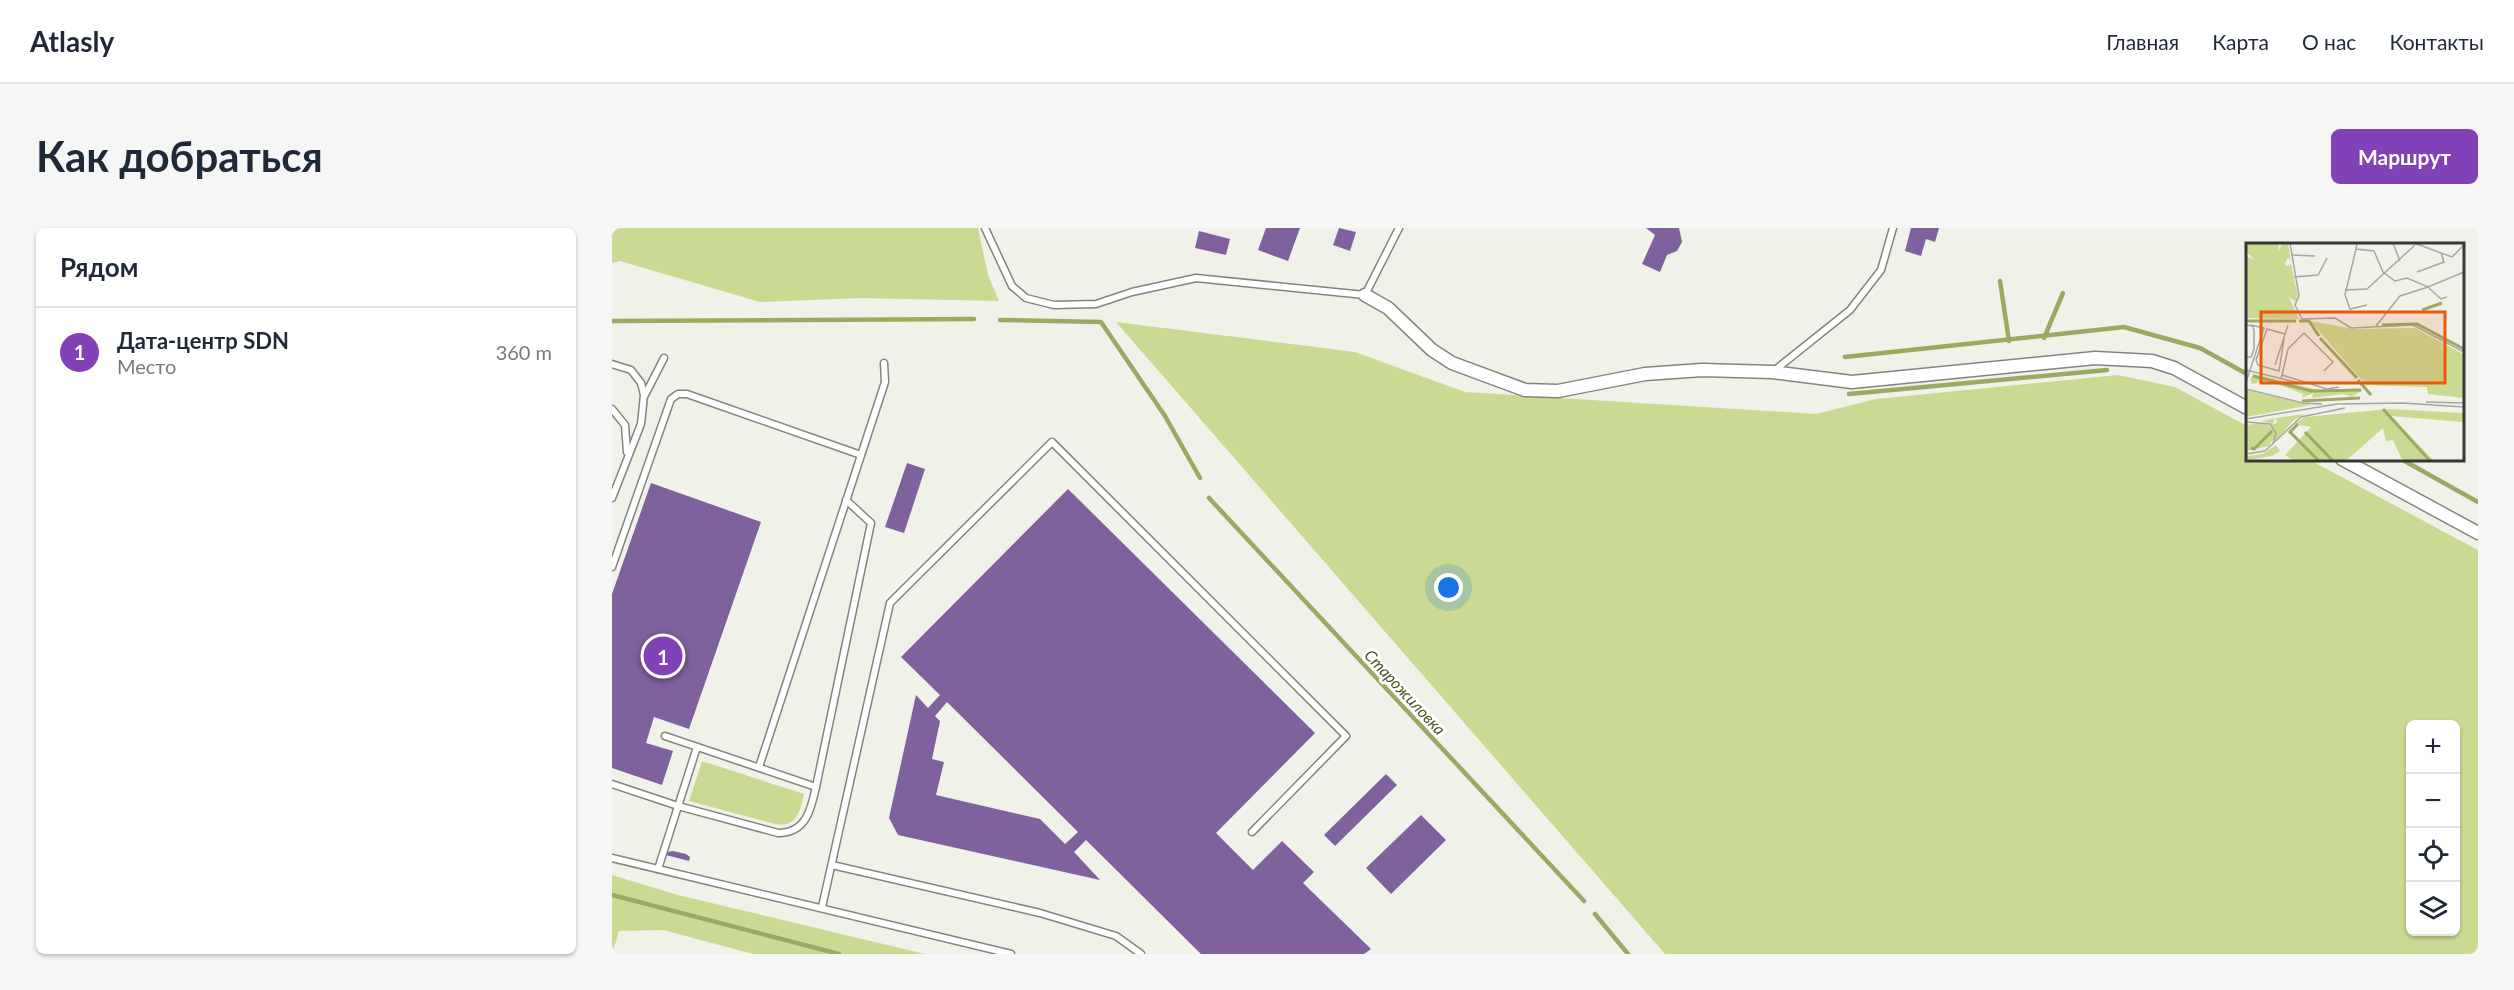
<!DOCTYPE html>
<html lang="ru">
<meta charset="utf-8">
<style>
body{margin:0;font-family:Lato,sans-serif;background:#f6f6f7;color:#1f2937}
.controls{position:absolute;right:18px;bottom:18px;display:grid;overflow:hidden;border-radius:9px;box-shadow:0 2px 4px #0004}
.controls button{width:54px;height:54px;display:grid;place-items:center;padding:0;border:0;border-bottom:2px solid #e0e1e3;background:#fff;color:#1f2937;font:30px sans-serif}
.you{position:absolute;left:837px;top:360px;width:21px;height:21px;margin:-15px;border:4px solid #fff;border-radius:50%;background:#1a73e8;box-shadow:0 0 0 9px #1a73e833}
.badge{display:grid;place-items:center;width:39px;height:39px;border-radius:50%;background:#8142b7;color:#fff;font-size:20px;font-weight:700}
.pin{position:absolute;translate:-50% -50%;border:3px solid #fff;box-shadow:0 2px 6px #0006}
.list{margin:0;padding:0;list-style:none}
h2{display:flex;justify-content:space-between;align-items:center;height:78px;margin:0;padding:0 24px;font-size:26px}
h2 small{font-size:20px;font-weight:400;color:#747a83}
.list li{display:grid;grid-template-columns:39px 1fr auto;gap:18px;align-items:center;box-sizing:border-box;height:90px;padding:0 24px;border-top:2px solid #e0e1e3}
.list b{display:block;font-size:22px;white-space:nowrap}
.list p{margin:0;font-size:20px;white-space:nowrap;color:#747a83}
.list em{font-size:20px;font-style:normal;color:#747a83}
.icon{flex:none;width:33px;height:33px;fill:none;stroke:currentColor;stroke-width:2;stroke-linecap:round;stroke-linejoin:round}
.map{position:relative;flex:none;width:1866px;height:726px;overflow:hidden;border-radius:9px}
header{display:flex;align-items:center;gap:36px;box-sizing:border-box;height:84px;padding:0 30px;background:#fff;border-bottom:2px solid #e0e1e3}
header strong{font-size:28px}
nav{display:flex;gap:33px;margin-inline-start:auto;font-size:21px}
.intro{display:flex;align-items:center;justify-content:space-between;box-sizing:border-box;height:144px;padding:0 36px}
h1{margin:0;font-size:42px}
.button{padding:15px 27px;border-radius:9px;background:#8142b7;color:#fff;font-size:21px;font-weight:700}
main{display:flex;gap:36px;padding:0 36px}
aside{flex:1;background:#fff;border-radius:9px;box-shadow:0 2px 4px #0004}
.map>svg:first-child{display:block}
.green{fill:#cbda93;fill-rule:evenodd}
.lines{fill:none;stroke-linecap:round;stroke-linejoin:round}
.stream{stroke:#9baa63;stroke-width:4.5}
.building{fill:#7e619d;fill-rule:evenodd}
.service-casing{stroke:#83857d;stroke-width:9}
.minor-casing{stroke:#83857d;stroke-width:15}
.service{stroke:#fff;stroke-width:6}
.minor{stroke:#fff;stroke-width:12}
.labels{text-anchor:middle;stroke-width:6;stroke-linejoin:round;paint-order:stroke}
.water-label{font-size:16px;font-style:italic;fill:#4a531f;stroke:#fff}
.inset-river{fill:none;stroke:#9baa63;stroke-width:3}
.inset-road{fill:none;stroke:#a6a7a0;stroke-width:1.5}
.view{fill:#e8590c;fill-opacity:0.15;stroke:#e8590c;stroke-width:3}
.inset-edge{fill:none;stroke:#363733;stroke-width:3}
</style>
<header>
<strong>Atlasly</strong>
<nav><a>Главная</a><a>Карта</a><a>О нас</a><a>Контакты</a></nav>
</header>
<div class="intro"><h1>Как добраться</h1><a class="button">Маршрут</a></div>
<main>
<aside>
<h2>Рядом<small></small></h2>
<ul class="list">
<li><span class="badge">1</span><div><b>Дата-центр SDN</b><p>Место</p></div><em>360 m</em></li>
</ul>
</aside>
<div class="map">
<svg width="1866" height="726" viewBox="0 0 1866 726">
<rect width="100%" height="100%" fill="#f0f2e9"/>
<!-- green -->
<g class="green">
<polygon points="0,0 366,0 376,47 387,73 249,70 148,74 8,33 0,35"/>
<path d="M504,94l239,30 110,40 351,22 60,-15 242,-24 57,12 72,39v33h61l170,91v404h-813zM1844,496v208h-46v-208z"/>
<path d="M90,533l102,33c-4,18 -8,34 -29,30l-86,-23z"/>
<polygon points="0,647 66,667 313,726 141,726 51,702 7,703 0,726"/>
</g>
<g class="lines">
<!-- stream -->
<g class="stream">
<polyline points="1388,53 1397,113"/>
<polyline points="388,92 489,94 553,188 588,250"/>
<polyline points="0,93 362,91"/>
<polyline points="1432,110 1451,65"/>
<polyline points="1233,129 1512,99 1588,120 1635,146"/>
<polyline points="1237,166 1495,142"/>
<polyline points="1789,231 1866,274"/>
<polyline points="597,270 972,673"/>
<polyline points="0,667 227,726"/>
<polyline points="983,686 1016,726"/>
</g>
</g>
<!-- building -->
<g class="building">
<polygon points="654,0 688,0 676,33 646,22"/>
<polygon points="727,0 744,4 738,23 721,17"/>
<polygon points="1034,0 1067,0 1070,14 1065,23 1055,27 1048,44 1030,36 1043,7"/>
<polygon points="1299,0 1327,0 1323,14 1314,11 1309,28 1293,23"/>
<polygon points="587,3 618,11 614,27 583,20"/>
<polygon points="295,235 313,241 292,305 273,299"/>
<polygon points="39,255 149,294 77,501 42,489 34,515 61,523 50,557 0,540 0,366"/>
<path d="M456,261l247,244 -99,100 37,37 29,-29 32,31 -11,11 68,66 -7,5h-163l-115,-114 -12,12 26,28 -202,-45 -9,-17 27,-123 12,13 12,-13 -39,-38zM335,474l131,130 -13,12 -25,-25 -104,-24 8,-33 -12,-3 8,-38 -5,-5z"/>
<polygon points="774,546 785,557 723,618 712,607"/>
<polygon points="809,587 834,612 779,666 754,640"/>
<polygon points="61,623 74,626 78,629 77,633 54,627 55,624"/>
</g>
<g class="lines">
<defs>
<g id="service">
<polyline points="373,0 400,58 414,70 442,77 484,76 520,64 584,50 753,67 787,0"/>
<polyline points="0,136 19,142 29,155 32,167 29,196 0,270"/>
<polyline points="1163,142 1238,82 1269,42 1281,0"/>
<polyline points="33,167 52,130"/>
<polyline points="0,181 13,197 15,224"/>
<polyline points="0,339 59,171 66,166 75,166 249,227"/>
<polyline points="53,508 204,559"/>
<polyline points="147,539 273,154 272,135"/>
<path d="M0,556l66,22 100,27c28,0 33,-23 38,-46l55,-264 -25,-23"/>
<polyline points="0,630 399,726"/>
<polyline points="220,637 428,685 504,708 529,726"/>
<polyline points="46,641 85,519"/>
<polyline points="210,679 278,375 440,214 734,508 640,604"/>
</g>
<g id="minor">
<polyline points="753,67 776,80 820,122 840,135 913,162 946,163 1033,146 1090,142 1160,144 1240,154 1483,130 1540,133 1562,140 1635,180"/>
<polyline points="1730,231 1866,305"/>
</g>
</defs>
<!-- service casing -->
<use href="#service" class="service-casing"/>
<!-- minor casing -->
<use href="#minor" class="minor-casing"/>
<!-- service -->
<use href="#service" class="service"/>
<!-- minor -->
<use href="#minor" class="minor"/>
</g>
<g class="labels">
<!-- water labels -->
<g class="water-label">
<text transform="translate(793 464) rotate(47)" y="6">Старожиловка</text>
</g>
</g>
<!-- overview -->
<g transform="translate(1634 15)">
<rect width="218" height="218" fill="#f0f2e9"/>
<path d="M2,0h31l-1,9 4,-8 6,-1 3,18 -3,-3 -3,5 1,3 5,-2 7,33 -2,5 -7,-5 10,22 -53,-1v-61l8,2 -8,-7zM64,78l44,8 61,-1 48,26v44l-35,-4 -1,-7 -61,-2zM8,131l68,17 41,-1 -11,7 -9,-3 -31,4 1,-5 -11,5 1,-4 -23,-9 -14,-4 -14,3 -2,-5zM0,147l65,15 -65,12zM143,166l74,4v9l-72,-6 42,44h-31l-9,-20 -7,1 -3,-13 -36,32h-54l-8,-5 26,-28 -17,-3 11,-7zM59,171l-12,7 -19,22 -4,-20 -8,-2 13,-3 -2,6 4,-1 -1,-5zM14,180l9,2 6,10 -6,11 -23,5v-7l4,-1 -4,-1v-17zM30,202l4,6 -8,5 -26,4v-4l17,-2z" fill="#cbda93"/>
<path class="inset-river" d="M176,67l20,-7M0,78h50M53,78h10l10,15M136,82l35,-1 47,25M74,95l37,40M7,133l58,15 50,-1M112,137l13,15M56,158l58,-3M137,166l47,52M52,181l-8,8 29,29M59,189l28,29M5,205l3,1 18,-18"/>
<path class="inset-road" d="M44,0l9,53 -4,9 7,14 33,-1 16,10 62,-3 51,27M111,0l-1,6 18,2 9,21 12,9 12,-3 21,9 36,-15M147,0l7,18M168,0l38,14 12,-12M110,6l-11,46 5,14 17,-4M45,12l24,1M171,29l27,-10 -3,-9M48,34l24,-2 9,-17M99,47l22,-1 48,-44M0,82l7,1 1,6v17l-3,8h-5M130,83l24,-30 28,-9 13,12 6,-2M38,96l-5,32 -21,-6 -2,-5 11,-31 18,5M29,122l13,-40M0,127l57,14M36,132l45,14 12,-2M35,136l7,-30 16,-16 29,29 -9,9M0,139l18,-54 -13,-3M0,146l57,14 19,1M180,159l38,1M0,176l91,-15 66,-1 61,4M0,179l24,2 6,9 -3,10M0,211l19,-3 36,-34 44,-9"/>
<path class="view" d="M15,69h184v71h-184z"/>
<rect width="218" height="218" class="inset-edge"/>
</g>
</svg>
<div class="controls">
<button>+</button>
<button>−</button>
<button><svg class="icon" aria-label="locate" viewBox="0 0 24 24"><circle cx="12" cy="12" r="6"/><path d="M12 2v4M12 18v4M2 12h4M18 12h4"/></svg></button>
<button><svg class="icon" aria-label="layers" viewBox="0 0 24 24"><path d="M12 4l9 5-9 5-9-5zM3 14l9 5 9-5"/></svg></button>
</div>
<div class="you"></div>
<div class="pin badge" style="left:51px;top:428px">1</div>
</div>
</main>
